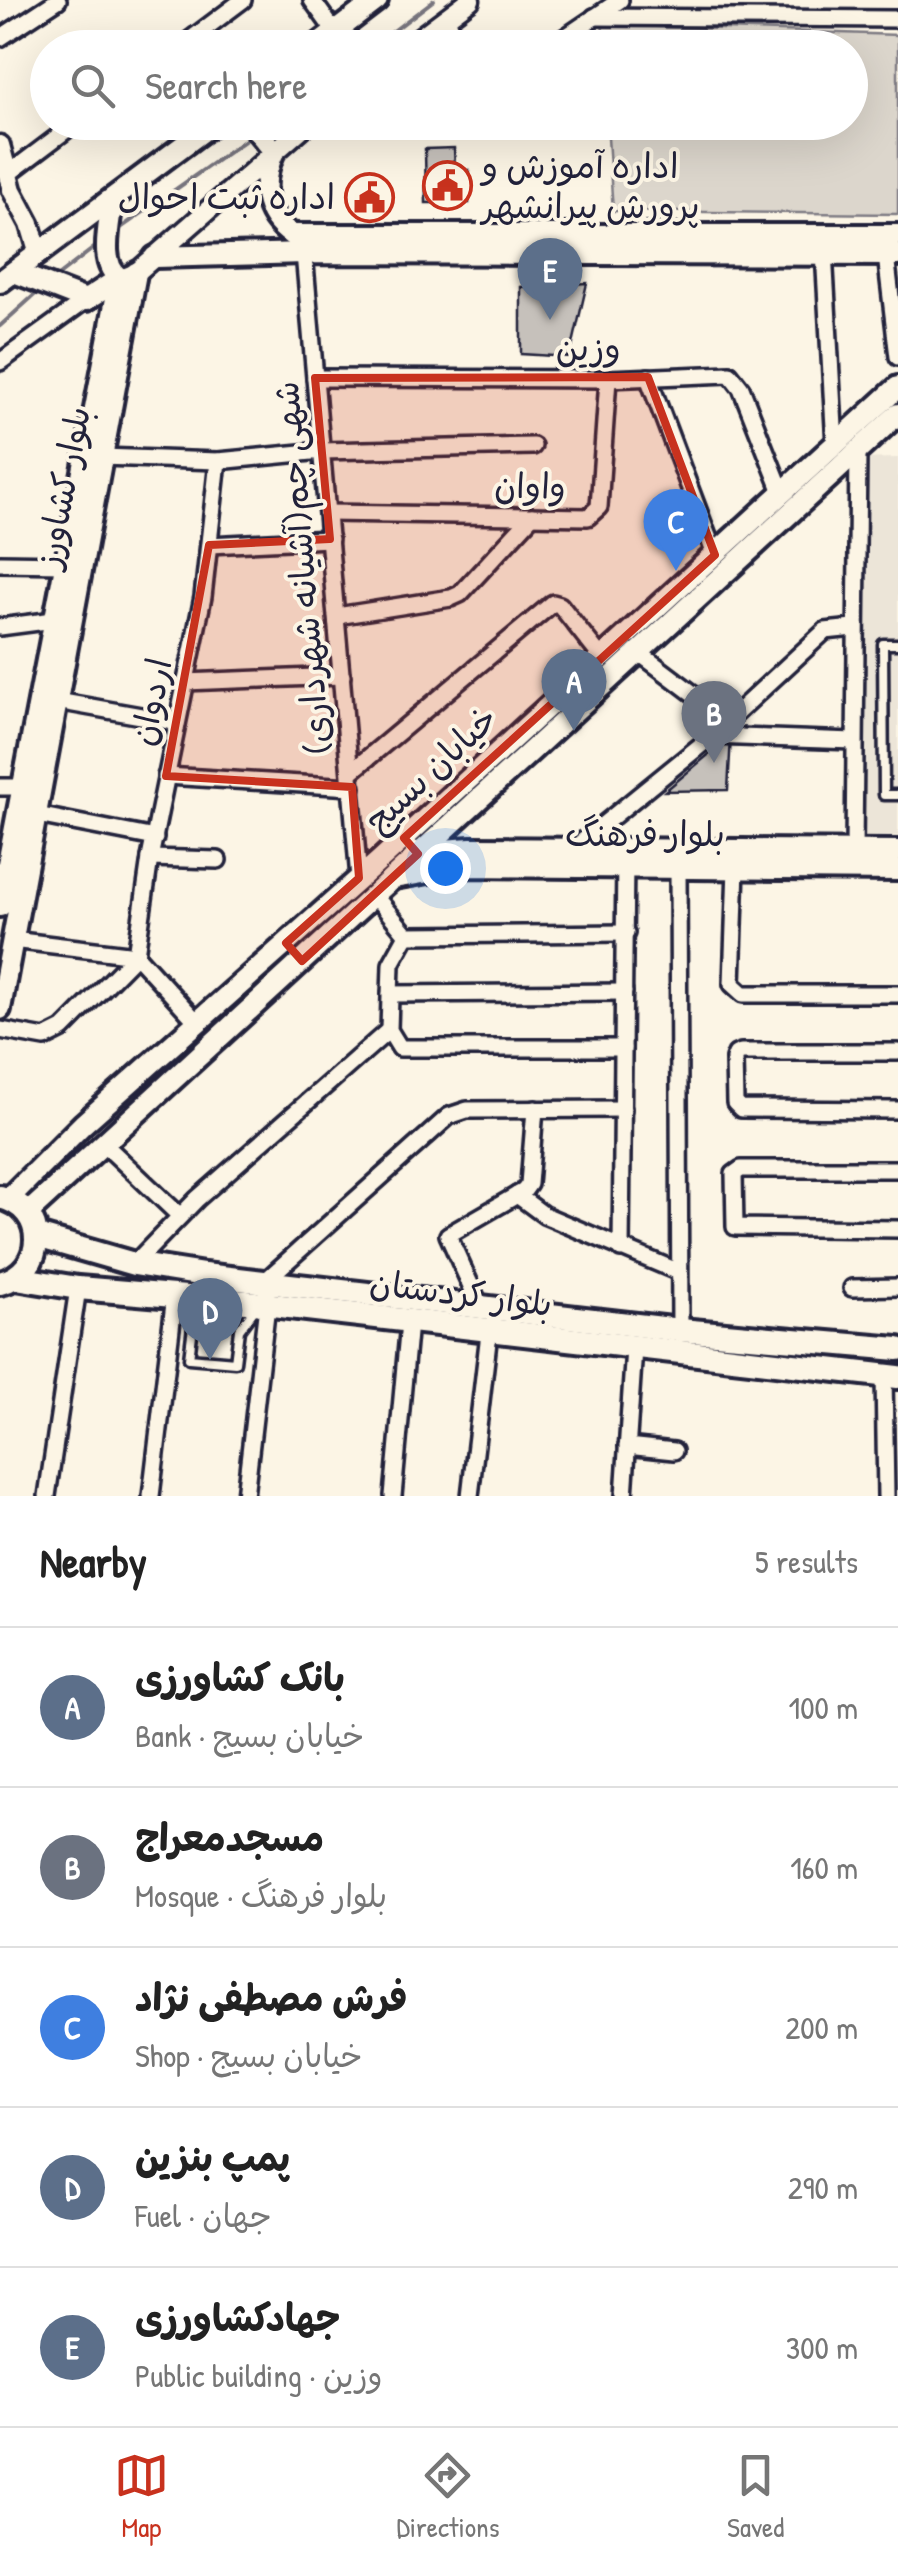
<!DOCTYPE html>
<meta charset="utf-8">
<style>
body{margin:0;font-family:"Patrick Hand","Playpen Sans Arabic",sans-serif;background:#f6f6f6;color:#222}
.you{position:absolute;left:445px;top:868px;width:35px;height:35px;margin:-25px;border:8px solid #fff;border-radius:50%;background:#1a73e8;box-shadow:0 0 0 15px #1a73e833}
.badge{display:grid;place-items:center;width:65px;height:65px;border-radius:50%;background:#c8321e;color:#fff;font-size:32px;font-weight:700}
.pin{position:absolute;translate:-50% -82px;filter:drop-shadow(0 2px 5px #0008)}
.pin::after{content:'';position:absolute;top:52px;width:35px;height:30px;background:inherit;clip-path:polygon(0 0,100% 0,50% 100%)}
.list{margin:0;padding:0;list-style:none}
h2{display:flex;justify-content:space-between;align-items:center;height:130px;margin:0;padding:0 40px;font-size:42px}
h2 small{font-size:32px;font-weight:400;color:#767676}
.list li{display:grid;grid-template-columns:65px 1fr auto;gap:30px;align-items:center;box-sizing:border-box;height:160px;padding:0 40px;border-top:2px solid #e0e0e0}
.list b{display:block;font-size:38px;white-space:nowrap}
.list p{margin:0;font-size:32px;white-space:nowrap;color:#767676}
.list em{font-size:32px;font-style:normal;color:#767676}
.icon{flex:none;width:55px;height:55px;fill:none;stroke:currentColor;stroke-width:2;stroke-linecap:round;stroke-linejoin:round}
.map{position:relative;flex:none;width:898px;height:1496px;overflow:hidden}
.search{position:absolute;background:#fff;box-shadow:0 10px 40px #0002;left:30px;right:30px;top:30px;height:110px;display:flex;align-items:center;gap:25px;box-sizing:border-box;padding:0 35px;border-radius:55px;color:#767676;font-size:38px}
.sheet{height:930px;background:#fff}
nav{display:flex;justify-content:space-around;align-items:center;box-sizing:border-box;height:140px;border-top:2px solid #e0e0e0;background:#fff;font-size:28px;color:#767676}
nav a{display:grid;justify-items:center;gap:5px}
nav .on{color:#c8321e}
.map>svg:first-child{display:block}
.built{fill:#ece5d8}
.green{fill:#dcd6cc;stroke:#7f7c84;stroke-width:2.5}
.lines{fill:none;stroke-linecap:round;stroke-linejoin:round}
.stream{stroke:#78757e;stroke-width:4}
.building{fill:#c6c1bb;stroke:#22223b;stroke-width:2.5}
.service-casing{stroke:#22223b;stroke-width:15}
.minor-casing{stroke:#22223b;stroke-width:22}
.tertiary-casing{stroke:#22223b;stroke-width:25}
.secondary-casing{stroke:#22223b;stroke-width:28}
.primary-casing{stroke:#22223b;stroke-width:30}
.service{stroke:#fcf5e5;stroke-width:8}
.minor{stroke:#fcf5e5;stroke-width:15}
.tertiary{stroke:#fcf5e5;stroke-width:18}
.secondary{stroke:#fcf5e5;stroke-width:20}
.primary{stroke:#fcf5e5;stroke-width:22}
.marked{fill:#c8321e;fill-opacity:0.2;stroke:#c8321e;stroke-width:8;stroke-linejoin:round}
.labels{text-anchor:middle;stroke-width:8;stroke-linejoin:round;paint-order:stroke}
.poi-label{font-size:35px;fill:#22223b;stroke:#fcf5e5;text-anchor:start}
.street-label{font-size:35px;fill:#22223b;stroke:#fcf5e5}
</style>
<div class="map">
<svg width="898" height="1496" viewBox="0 0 898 1496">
<rect width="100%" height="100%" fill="#fcf5e5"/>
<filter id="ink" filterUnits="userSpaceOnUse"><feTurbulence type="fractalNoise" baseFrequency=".01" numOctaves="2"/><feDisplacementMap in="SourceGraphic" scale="20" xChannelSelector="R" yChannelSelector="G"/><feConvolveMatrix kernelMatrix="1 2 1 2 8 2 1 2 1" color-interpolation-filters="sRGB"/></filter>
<g filter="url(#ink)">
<!-- built -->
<polygon class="built" points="898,458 898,836 862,836 859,459"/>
<!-- green -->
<polygon class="green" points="603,25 898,35 898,214 613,211 607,123 850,122 850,48 601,47"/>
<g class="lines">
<!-- stream -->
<g class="stream">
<polyline points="371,48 434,0"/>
<polyline points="115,232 250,137"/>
<polyline points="55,278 99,244"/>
<polyline points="0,326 40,290"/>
</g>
</g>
<!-- building -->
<g class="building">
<polygon points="454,148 455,170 469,170 469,203 426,203 425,149"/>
<polygon points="587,283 570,357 521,354 521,287"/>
<polygon points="731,736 728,790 665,791"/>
</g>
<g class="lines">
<defs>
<g id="service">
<polyline points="898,644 883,644 884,795 898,795"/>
<polyline points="188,1301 194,1319 189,1358 235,1362 239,1330 257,1306"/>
</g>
<g id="minor">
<polyline points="312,0 335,32"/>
<polyline points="594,17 898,19"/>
<polyline points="447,18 458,48"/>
<polyline points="0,38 58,0"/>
<polyline points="179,48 243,0"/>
<polyline points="549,48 620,0"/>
<polyline points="8,174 77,122"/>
<polyline points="824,252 835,445"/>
<polyline points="304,253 359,878"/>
<polyline points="886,255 898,357"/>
<polyline points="0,362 86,300"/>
<polyline points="648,377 715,555"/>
<polyline points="315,378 608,379 730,374 741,388 782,492"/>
<polyline points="101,457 218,461 322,451 533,446"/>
<polyline points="327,513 588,517 599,507 608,379"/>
<polyline points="209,545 330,539"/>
<polyline points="0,563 64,564"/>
<polyline points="337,616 451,598 460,594 532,516"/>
<polyline points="0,627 54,620"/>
<polyline points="638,652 728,720"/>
<polyline points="185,682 342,676"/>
<polyline points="57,701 175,722"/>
<polyline points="712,736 854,741"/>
<polyline points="351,772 553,603 560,605 601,657"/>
<polyline points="166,776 352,787"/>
<polyline points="0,787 22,787"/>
<polyline points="37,815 155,838"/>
<polyline points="573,849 712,736 825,631 854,628"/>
<polyline points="854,850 858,451"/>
<polyline points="150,858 218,860"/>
<polyline points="678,867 680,1330"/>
<polyline points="736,867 732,984 743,994 898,994"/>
<polyline points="374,895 407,935 391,964 389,1030 400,1048 623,1048"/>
<polyline points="407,935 626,933"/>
<polyline points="12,940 136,955 197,1022"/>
<polyline points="136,955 150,858 203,597 218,461"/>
<polyline points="390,994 624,992"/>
<polyline points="0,1030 45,1038 63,1029 136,955"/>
<polyline points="898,1052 741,1052 736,1054 734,1059 735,1103 741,1109 898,1110"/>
<polyline points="103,1143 180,1216"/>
<polyline points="898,1169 741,1169 734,1174 735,1227 898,1229"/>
<polyline points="517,1195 544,1215 679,1272"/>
<polyline points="621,1249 625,858"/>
<polyline points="134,1264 197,1199 389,1030"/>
<polyline points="852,1288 898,1287"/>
<polyline points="480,1306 448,1235 524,1191 529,1184 535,1109"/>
<polyline points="884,1376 886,1496"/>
<polyline points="627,1446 674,1451"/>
<polyline points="47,1496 78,1288"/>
<polyline points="151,1496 175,1295"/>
<polyline points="245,1496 267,1305 265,1281 449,1116 467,1110 623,1109"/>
<polyline points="393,1496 409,1322"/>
<polyline points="470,1496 489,1333"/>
<polyline points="624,1496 634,1348"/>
</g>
<g id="tertiary">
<polyline points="406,48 470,0"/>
<polyline points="0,145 12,190 30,224 39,254"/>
<polyline points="126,277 136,273 309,122"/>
</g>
<g id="secondary">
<polyline points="314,48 377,0"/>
<path d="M250,122l24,29c-14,32 -12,63 18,84h606"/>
<path d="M112,200c-2,23 -14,65 8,78"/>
<polyline points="155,257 304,253 898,255"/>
<polyline points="14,272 86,300 120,278"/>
<polyline points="0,282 215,122"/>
<polyline points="416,852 471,848 898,851"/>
<polyline points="394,878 463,866 898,870"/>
<polyline points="0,906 120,278"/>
<polyline points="0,1009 136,273"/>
<polyline points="8,1199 83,1124 378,862 898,387"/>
<polyline points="28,1213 898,414"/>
</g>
<g id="primary">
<path d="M0,1197c49,11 47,75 0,86"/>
<polyline points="37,1236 134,1264 204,1275 680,1330 898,1349"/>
<polyline points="16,1278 78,1288 246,1302 898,1377"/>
</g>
</defs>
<!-- service casing -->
<use href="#service" class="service-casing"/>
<!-- minor casing -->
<use href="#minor" class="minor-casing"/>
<!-- tertiary casing -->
<use href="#tertiary" class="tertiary-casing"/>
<!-- secondary casing -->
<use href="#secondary" class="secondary-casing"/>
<!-- primary casing -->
<use href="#primary" class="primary-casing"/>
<!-- service -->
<use href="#service" class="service"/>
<!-- minor -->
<use href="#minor" class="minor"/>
<!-- tertiary -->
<use href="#tertiary" class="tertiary"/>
<!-- secondary -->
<use href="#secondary" class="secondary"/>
<!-- primary -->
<use href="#primary" class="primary"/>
</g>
</g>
<!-- marked area -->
<path class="marked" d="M648,377l67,178 -311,283 14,16 -116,107 -16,-18 73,-65 -7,-91 -186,-11 43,-231 121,-6 -15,-161z"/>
<!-- icons -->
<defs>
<symbol id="civic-ring" viewBox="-11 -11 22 22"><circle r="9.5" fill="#fcf5e5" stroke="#c8321e" stroke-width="1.5"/><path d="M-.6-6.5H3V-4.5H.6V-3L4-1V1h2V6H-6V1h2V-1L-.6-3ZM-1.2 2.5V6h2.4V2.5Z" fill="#c8321e"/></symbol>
</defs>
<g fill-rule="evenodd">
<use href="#civic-ring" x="420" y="158" width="55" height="55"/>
<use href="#civic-ring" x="342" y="170" width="55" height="55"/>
</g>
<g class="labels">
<!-- poi labels -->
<g class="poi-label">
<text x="482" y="178">اداره آموزش و<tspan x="482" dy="40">پرورش پیرانشهر</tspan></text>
<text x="335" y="209" text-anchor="end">اداره ثبت احوال</text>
</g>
<!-- street labels -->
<g class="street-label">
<text transform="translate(588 348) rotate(-1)" y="12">وزین</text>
<text transform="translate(530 486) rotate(1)" y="12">واوان</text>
<text transform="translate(63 487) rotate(-79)" y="12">بلوار کشاورز</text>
<text transform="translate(302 568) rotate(-95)" y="12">شهی چم(آشیانه شهرداری)</text>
<text transform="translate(151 702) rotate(-78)" y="12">اردوان</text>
<text transform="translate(431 769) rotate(-43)" y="12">خیابان بسیج</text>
<text x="645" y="846">بلوار فرهنگ</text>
<text transform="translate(461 1293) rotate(7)" y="12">بلوار کردستان</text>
</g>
</g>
</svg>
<div class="you"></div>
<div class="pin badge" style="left:574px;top:731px;background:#5c6f8a">A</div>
<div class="pin badge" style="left:714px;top:763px;background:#6b7280">B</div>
<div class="pin badge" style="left:676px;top:571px;background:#3f7fe0">C</div>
<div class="pin badge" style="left:210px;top:1360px;background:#5c6f8a">D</div>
<div class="pin badge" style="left:550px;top:320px;background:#5c6f8a">E</div>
<div class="search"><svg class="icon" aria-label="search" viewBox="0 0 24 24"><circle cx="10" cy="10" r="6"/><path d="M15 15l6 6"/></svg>Search here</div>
</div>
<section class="sheet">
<h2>Nearby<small>5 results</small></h2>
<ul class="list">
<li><span class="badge" style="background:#5c6f8a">A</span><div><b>بانک کشاورزی</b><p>Bank · خیابان بسیج</p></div><em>100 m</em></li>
<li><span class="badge" style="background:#6b7280">B</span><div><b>مسجدمعراج</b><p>Mosque · بلوار فرهنگ</p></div><em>160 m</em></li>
<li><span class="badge" style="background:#3f7fe0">C</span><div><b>فرش مصطفی نژاد</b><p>Shop · خیابان بسیج</p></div><em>200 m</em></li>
<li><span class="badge" style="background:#5c6f8a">D</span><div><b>پمپ بنزین</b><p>Fuel · جهان</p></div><em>290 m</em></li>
<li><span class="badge" style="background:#5c6f8a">E</span><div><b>جهادکشاورزی</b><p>Public building · وزین</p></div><em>300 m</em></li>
</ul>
</section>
<nav>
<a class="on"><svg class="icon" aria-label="map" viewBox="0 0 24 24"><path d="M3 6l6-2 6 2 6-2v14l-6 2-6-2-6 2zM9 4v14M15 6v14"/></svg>Map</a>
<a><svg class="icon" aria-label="directions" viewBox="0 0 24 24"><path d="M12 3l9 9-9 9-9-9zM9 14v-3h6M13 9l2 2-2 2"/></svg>Directions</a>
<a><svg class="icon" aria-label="saved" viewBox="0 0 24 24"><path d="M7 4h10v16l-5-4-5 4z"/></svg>Saved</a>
</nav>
